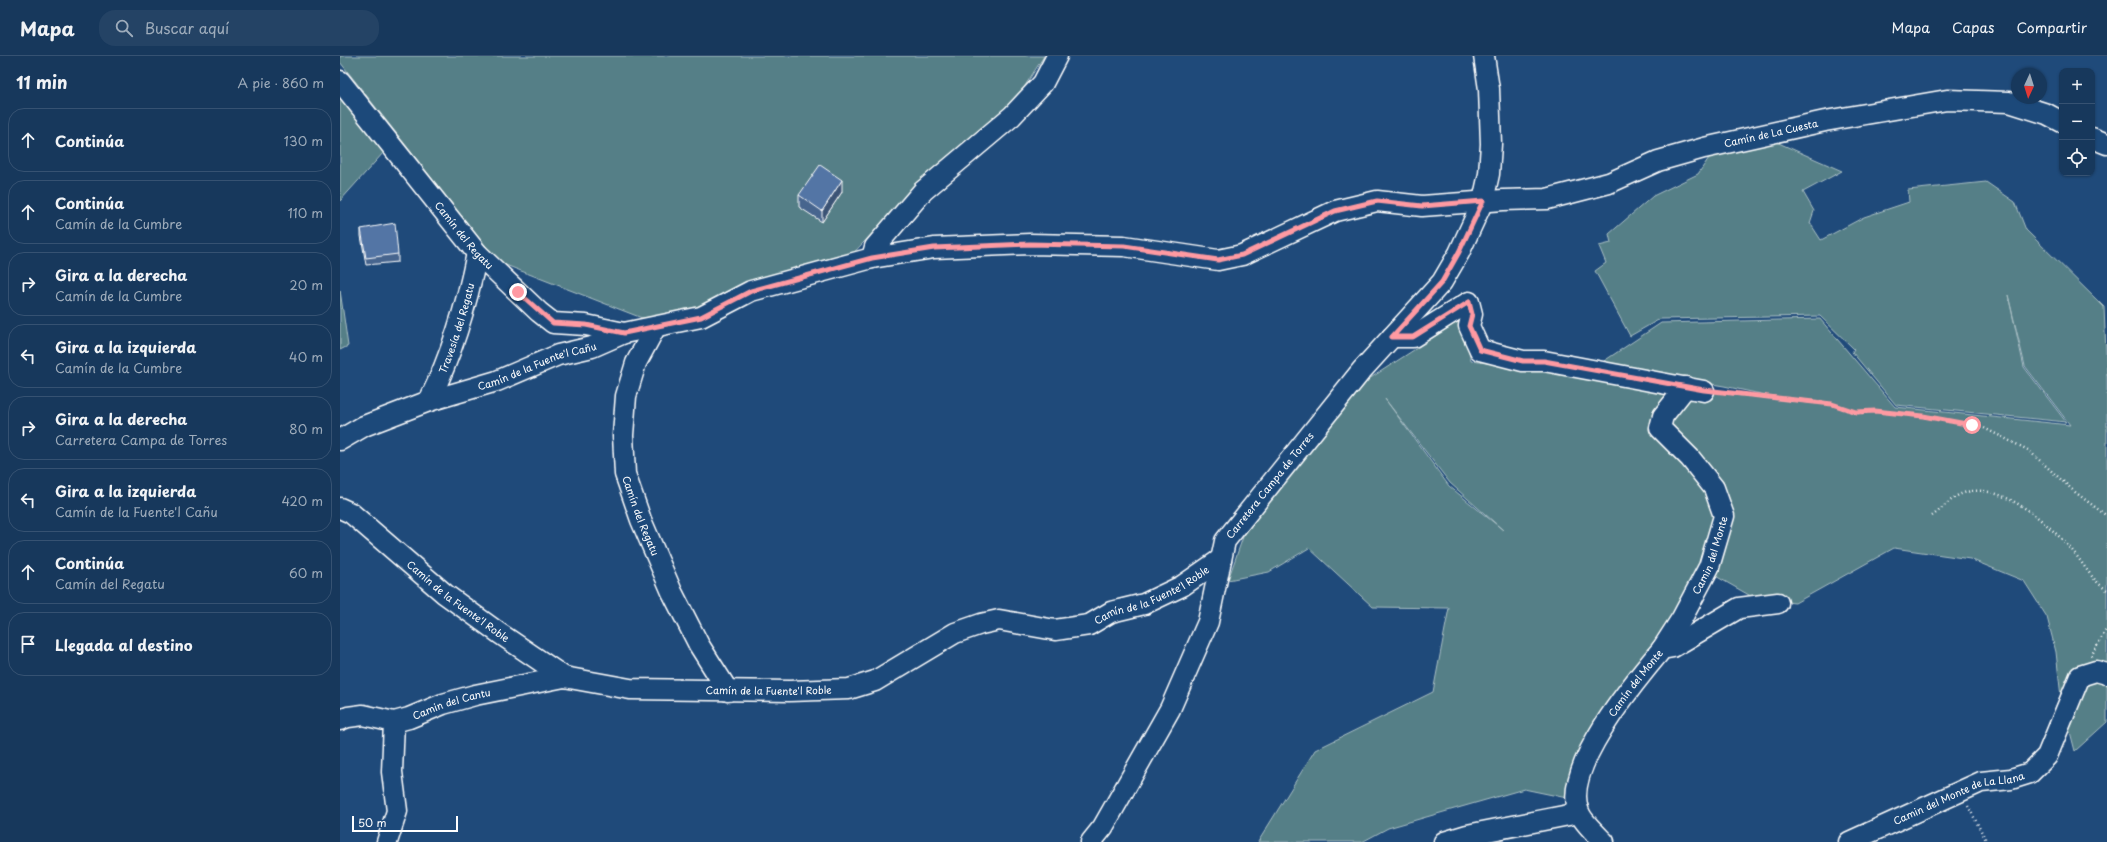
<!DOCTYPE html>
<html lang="es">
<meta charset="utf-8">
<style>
body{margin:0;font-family:"Playpen Sans",sans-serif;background:#244365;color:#f1f3f6}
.controls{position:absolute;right:12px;top:12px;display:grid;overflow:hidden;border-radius:8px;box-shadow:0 1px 3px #0004}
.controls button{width:36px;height:36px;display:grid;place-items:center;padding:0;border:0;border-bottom:1px solid #365272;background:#17385c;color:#f1f3f6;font:20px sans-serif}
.compass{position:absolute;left:1671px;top:12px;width:36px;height:36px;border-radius:50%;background:#17385c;box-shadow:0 1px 3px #0004;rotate:184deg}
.scale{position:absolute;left:12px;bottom:10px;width:106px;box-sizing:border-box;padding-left:4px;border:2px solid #fff;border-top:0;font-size:11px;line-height:14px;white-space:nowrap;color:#fff;-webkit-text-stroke:3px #1f4a7a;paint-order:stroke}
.stop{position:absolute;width:12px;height:12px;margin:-9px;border:3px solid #ff9aa2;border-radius:50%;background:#fff}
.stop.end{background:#ff9aa2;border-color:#fff;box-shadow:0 1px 4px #0008}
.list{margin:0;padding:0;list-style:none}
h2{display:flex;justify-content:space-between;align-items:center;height:52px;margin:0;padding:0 16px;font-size:17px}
h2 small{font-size:13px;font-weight:400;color:#9eacbb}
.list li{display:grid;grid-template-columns:26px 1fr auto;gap:12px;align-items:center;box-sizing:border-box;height:64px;margin:0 8px 8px;padding:0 8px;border:1px solid #365272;border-radius:16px}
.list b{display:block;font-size:15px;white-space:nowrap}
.list p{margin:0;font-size:13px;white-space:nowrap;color:#9eacbb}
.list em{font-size:13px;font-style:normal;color:#9eacbb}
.icon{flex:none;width:22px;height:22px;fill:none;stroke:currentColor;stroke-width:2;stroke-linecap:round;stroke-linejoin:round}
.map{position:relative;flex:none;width:1767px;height:786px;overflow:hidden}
header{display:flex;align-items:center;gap:24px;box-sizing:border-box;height:56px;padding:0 20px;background:#17385c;border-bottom:1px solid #365272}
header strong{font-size:19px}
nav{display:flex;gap:22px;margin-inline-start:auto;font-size:14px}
.search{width:280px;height:36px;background:#244365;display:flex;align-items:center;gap:10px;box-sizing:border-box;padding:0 14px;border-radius:16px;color:#9eacbb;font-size:15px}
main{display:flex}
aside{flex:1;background:#17385c}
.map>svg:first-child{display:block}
.green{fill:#547f87;stroke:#aabfc3;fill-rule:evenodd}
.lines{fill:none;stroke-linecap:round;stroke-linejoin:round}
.minor-casing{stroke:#fff;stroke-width:23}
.path{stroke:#fff;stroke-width:2.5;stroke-dasharray:1 3;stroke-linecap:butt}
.minor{stroke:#1f4a7a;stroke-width:20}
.wall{fill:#47658e;stroke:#fff}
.shaded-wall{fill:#3a5274;stroke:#fff}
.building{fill:#5375a5;stroke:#fff}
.route{stroke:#ff9aa2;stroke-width:5}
.labels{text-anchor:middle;stroke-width:4;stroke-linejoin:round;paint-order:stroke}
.street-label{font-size:10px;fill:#fff;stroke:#1f4a7a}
</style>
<header>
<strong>Mapa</strong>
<div class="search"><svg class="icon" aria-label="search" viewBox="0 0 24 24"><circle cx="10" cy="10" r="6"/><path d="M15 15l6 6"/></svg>Buscar aquí</div>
<nav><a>Mapa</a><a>Capas</a><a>Compartir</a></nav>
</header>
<main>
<aside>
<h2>11 min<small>A pie · 860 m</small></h2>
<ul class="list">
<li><svg class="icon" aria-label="ahead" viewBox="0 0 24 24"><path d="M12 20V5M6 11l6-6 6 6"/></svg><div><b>Continúa</b></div><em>130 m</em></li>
<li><svg class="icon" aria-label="ahead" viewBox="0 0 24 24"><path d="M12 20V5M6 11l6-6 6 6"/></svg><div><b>Continúa</b><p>Camín de la Cumbre</p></div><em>110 m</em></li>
<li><svg class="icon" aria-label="right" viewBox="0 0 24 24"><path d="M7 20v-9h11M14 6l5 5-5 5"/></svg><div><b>Gira a la derecha</b><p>Camín de la Cumbre</p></div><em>20 m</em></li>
<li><svg class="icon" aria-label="left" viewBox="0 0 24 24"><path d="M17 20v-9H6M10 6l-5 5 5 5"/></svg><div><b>Gira a la izquierda</b><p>Camín de la Cumbre</p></div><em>40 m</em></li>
<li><svg class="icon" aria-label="right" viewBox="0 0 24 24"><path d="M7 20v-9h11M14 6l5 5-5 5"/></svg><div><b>Gira a la derecha</b><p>Carretera Campa de Torres</p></div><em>80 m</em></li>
<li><svg class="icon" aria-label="left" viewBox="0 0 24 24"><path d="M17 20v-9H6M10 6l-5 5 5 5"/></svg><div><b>Gira a la izquierda</b><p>Camín de la Fuente'l Cañu</p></div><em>420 m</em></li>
<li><svg class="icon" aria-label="ahead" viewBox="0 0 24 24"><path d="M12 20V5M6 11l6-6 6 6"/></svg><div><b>Continúa</b><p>Camín del Regatu</p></div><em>60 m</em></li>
<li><svg class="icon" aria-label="arrive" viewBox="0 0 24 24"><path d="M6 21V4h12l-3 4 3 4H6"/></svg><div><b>Llegada al destino</b></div></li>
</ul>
</aside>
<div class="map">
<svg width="1767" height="786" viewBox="0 0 1767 786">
<rect width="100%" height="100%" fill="#1f4a7a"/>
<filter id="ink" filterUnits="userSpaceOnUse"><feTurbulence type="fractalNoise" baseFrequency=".025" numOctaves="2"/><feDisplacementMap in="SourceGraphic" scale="8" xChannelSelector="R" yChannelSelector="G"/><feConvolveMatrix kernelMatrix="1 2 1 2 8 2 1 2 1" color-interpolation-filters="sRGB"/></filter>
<g filter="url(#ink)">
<!-- green -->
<g class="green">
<polygon points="0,0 704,0 676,44 566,142 503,208 348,257 302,262 158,206 0,6"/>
<polygon points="0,37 44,96 0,145"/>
<path d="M1434,85l68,30 -39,21 11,19 -4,12 11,17 43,-23 45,-15 -1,-12 78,-8 29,20 11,28 78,77 3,72v343l-32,29 -14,-54 -5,-45 -9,-35 -23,-36 -54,-22 -76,-11 -99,55 -39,-4 -44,-25 -145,224 -43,-9 -136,39 -26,14h-104l57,-92 118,-58 16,-84 -76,-1 -64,-59 -40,24 -41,8 15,-43 25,-36 101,-122 93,-60 9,42 321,40 -68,-15 -126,-21 63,-42 159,-4 75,88 175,18 -45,-59 -17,-71 16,72 42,55 -170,-17 -44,-53 2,-3 -34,-33 -160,3 -30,17 -35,-65 11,-8 -7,-17 12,-3 -2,-9 44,-38 45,-22 13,-19zM1045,343l65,84 53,47 -54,-44z"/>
<polygon points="0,234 8,290 0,294"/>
</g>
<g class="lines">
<defs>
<g id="minor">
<path id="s1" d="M0,25l137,172 62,59 14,11 33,2 38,8"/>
<polyline points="1752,82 1767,88"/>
<polyline points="532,202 535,191 583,135 672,60 703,27 717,0"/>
<path id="s2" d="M315,272l-19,35 -10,33 -3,39 2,39 16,46 31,72 27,53 29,46"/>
<polyline points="1052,281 1073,281 1129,246 1132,258 1129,270 1140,294 1183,305 1204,305 1364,335"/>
<path id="s3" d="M89,345c23,-47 38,-97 48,-148"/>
<path id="s4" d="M0,384l24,-14 65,-25 68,-20 61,-26 34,-8 32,-14 77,-16 50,-26 121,-33 62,-10 96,-4 94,2 94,14 24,-5 93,-44 42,-10 45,5 81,-6 44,-1 62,-16 49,-22 46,-13 121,-27 122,-21 62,2 38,12 15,8"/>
<path id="s5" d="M0,452l11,5 94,81 54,39 65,44 66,12 159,2 60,-2 26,-8 80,-48 26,-9 18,-4 56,10 34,-5 22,-13 33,-8 38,-18 39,-27"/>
<path id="s6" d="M1322,593l20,-31 27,-51 15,-51 -10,-28 -24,-30 -30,-30 3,-12 23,-29"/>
<path id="s7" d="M0,664l8,-3 15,-2 31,7 15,-4 34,-14 32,-9 89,-18"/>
<polyline points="47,786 57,755 52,716 54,666"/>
<path id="s8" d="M751,786l12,-15 67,-118 38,-87 17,-81 137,-171 80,-88 17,-29 24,-52 6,-27 2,-30 -2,-55 -5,-33"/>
<polyline points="1104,786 1127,779 1239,757"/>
<path id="s9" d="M1264,786c-7,-7 -22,-21 -25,-30 -18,-43 56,-131 83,-163l11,-2 66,-39 39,-5"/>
<path id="s10" d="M1509,786l132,-60 30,-3 19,-6 17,-17 33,-80 16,-5 11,3"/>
</g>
</defs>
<!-- minor casing -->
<use href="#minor" class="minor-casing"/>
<!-- path -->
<g class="path">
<polyline points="1380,336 1493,348 1516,357 1535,355 1583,360 1644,372 1688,394 1735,436 1767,460"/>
<path d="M1592,460c9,-6 19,-18 29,-22 37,-16 88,30 110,55 12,13 20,31 36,41"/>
<polyline points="1751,600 1767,572"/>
<polyline points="1628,750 1647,786"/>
</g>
<!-- minor -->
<use href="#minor" class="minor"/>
</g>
<!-- wall -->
<g class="wall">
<polygon points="502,136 482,166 459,151 459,139"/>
<polygon points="21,173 58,198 58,206 26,209 21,180"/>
</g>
<!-- shaded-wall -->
<polygon class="shaded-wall" points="502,124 502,136 482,166 482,155"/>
<!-- building -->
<g class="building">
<polygon points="480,109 502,124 482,155 459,139"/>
<polygon points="55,167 58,198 26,202 21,173"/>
</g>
</g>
<g class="lines" filter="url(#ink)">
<!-- route -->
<polyline class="route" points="178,236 213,267 246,269 284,277 361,261 411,235 532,202 594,192 690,188 784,190 878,204 902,199 995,155 1037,145 1082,150 1143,145 1119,196 1102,226 1052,281 1073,281 1129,246 1132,258 1129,270 1140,294 1183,305 1204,305 1364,334 1492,348 1516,356 1535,355 1583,360 1632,369"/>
</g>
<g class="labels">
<!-- street labels -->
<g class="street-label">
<text dy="4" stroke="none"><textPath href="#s4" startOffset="1488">Camín de La Cuesta</textPath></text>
<text dy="4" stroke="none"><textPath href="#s1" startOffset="198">Camín del Regatu</textPath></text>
<text dy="4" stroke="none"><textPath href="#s3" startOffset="78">Travesía del Regatu</textPath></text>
<text dy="4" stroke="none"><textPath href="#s4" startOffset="211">Camín de la Fuente'l Cañu</textPath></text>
<text dy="4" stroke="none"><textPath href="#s8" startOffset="404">Carretera Campa de Torres</textPath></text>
<text dy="4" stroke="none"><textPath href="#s2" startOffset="197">Camín del Regatu</textPath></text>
<text dy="4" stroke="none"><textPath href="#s6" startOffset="106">Camin del Monte</textPath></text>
<text dy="4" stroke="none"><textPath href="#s5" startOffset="895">Camín de la Fuente'l Roble</textPath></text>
<text dy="4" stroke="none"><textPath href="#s5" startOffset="151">Camín de la Fuente'l Roble</textPath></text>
<text dy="4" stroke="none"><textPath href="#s9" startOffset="185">Camín del Monte</textPath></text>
<text dy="4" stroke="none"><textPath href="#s5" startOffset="487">Camín de la Fuente'l Roble</textPath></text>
<text dy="4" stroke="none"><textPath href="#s7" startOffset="116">Camin del Cantu</textPath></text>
<text dy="4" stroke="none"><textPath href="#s10" startOffset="119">Camin del Monte de La Llana</textPath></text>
</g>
</g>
</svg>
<div class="controls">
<button>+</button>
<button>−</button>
<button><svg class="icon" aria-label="locate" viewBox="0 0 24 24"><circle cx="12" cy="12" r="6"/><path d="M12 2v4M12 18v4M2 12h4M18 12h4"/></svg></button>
</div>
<svg class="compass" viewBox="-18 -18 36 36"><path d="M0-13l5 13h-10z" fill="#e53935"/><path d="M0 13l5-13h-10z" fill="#9eacbb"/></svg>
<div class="scale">50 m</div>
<div class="stop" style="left:1632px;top:369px"></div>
<div class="stop end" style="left:178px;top:236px"></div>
</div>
</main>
